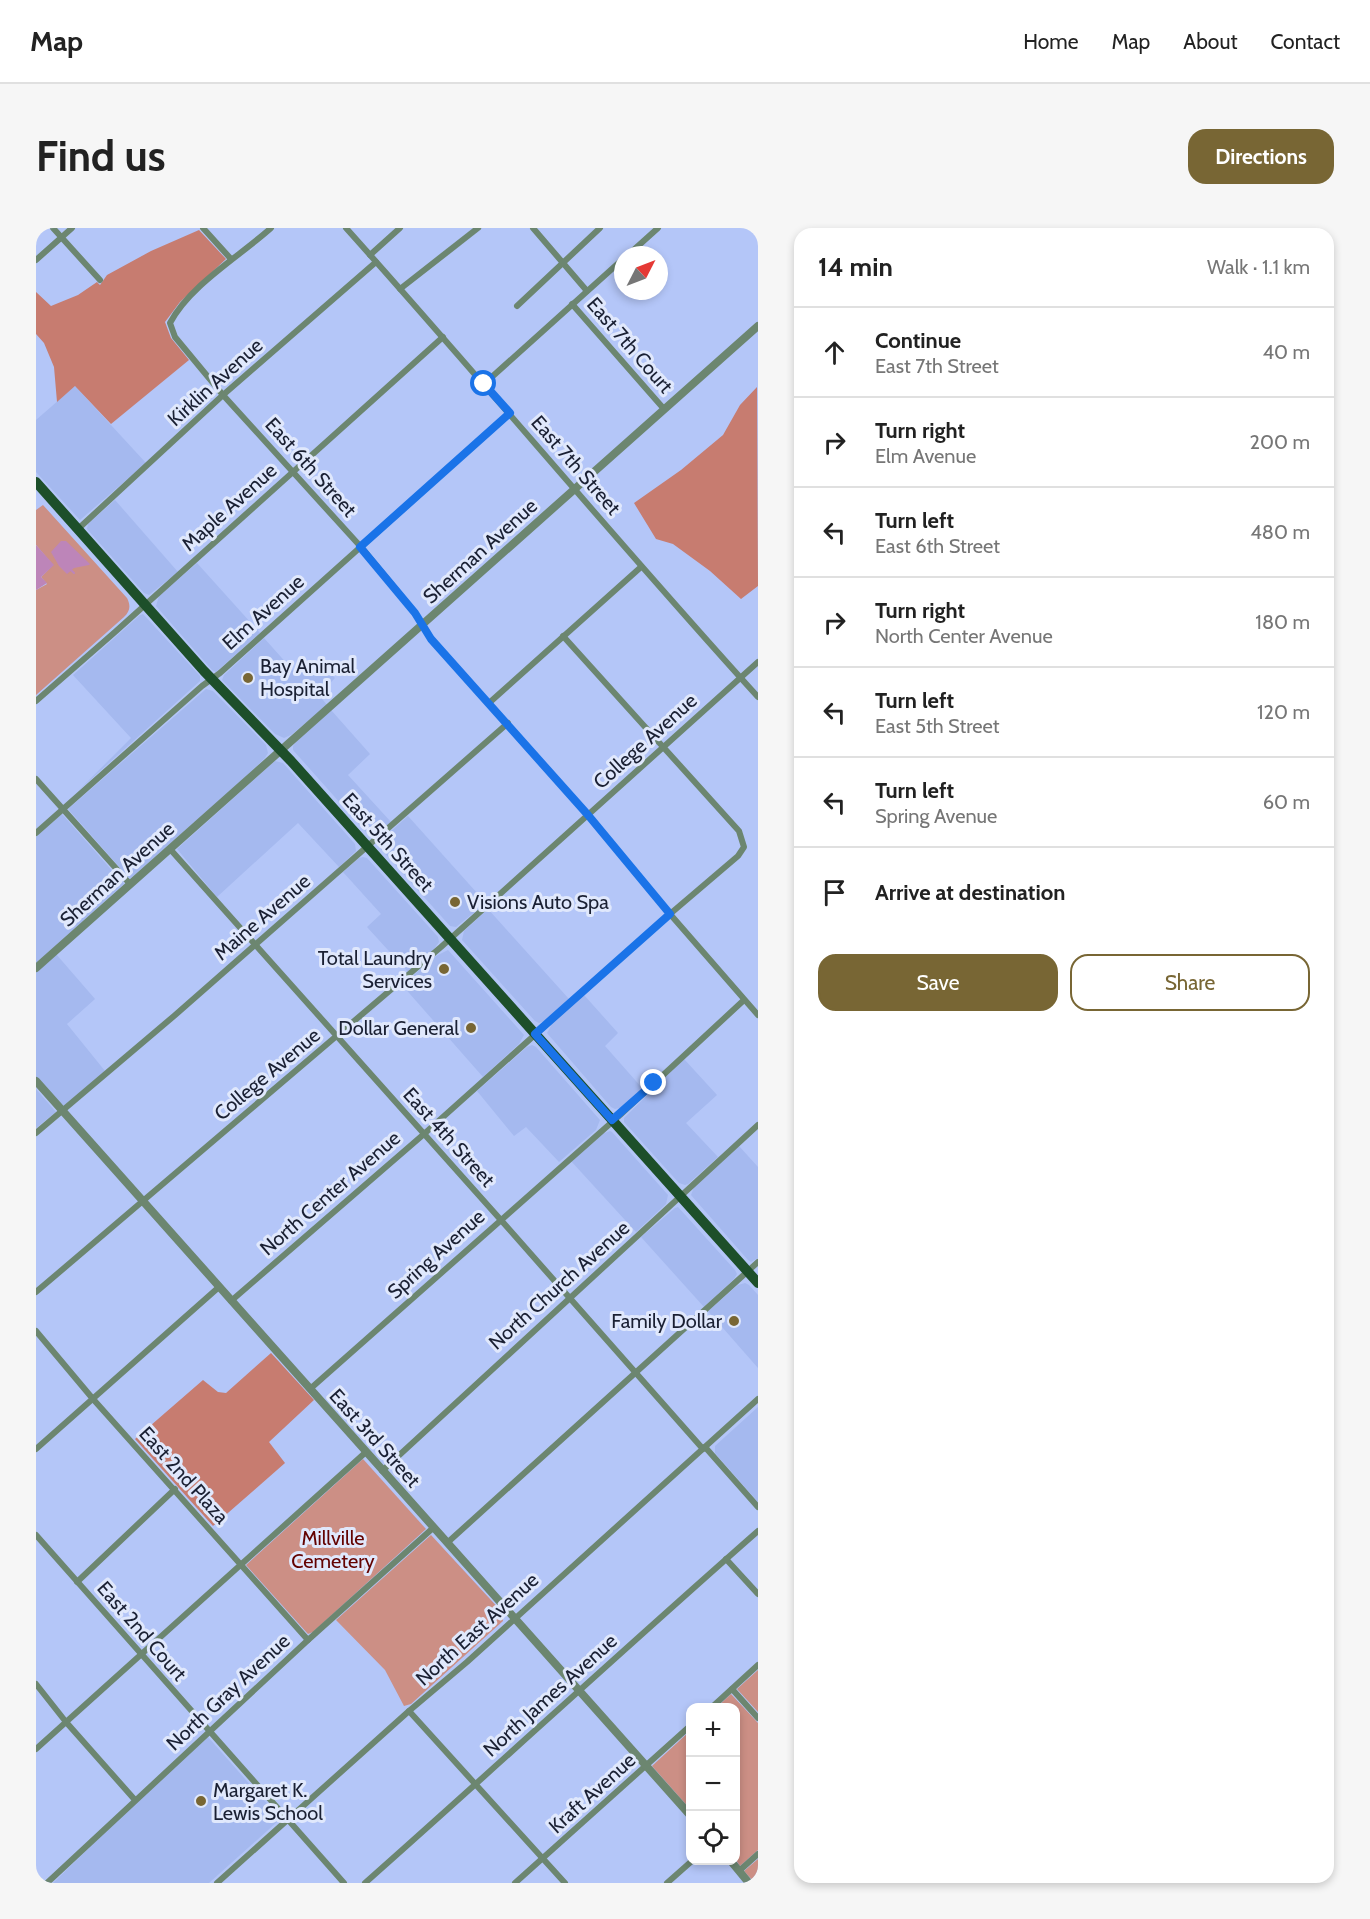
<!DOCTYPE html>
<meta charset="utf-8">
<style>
body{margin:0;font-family:Cabin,sans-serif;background:#f6f6f6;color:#222}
.controls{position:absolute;right:18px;bottom:18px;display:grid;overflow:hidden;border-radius:12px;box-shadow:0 3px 9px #0003}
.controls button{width:54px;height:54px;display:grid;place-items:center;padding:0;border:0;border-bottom:2px solid #e0e0e0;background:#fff;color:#222;font:30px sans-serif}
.compass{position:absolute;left:578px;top:18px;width:54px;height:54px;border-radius:50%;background:#fff;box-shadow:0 3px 9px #0003;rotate:48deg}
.stop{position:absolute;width:18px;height:18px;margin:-14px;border:4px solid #1a73e8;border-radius:50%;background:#fff}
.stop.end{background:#1a73e8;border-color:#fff;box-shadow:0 2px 6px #0008}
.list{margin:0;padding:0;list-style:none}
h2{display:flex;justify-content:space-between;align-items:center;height:78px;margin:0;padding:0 24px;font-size:26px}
h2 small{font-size:20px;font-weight:400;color:#767676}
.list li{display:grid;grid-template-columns:39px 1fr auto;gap:18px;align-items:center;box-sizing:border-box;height:90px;padding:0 24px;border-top:2px solid #e0e0e0}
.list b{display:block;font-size:22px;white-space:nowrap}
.list p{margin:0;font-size:20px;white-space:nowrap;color:#767676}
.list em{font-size:20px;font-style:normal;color:#767676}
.actions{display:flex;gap:12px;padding:18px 24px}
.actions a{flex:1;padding:14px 0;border:2px solid #786634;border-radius:18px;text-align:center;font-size:21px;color:#786634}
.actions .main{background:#786634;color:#fff}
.icon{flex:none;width:33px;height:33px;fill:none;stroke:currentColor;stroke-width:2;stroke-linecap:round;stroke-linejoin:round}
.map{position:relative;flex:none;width:722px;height:1655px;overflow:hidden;border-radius:18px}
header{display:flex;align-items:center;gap:36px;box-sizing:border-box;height:84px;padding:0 30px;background:#fff;border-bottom:2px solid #e0e0e0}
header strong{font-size:28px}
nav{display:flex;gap:33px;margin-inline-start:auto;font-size:21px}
.intro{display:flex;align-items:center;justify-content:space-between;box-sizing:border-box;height:144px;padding:0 36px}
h1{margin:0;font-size:42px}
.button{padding:15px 27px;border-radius:18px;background:#786634;color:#fff;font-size:21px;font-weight:700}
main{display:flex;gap:36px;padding:0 36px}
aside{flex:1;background:#fff;border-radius:18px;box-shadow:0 3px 9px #0003}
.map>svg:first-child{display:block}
.built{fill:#a5b9ef}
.green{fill:#cc8f85}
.forest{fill:#c77c70}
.water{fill:#bd85b9}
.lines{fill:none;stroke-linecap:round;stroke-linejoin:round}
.stream{stroke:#bd85b9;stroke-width:2}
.minor{stroke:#6c8670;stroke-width:6}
.tertiary{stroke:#6c8670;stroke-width:8}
.primary{stroke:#1d4f2a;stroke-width:10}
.route{stroke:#1a73e8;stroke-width:8}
.poi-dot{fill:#786634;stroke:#e0e8fc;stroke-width:2}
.labels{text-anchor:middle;stroke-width:6;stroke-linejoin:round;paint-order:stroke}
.street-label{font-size:20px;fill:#1a2033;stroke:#e0e8fc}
.poi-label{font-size:20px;fill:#1a2033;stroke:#e0e8fc;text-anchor:start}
.park-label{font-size:20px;fill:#630201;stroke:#e0e8fc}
</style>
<header>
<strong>Map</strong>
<nav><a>Home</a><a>Map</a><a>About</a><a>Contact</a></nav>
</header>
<div class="intro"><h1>Find us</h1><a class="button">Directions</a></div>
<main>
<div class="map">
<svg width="722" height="1655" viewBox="0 0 722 1655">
<rect width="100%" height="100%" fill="#b4c6f8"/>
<!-- built -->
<g class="built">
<polygon points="39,158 110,235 44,292 0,244 0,192"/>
<polygon points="79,272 142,344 113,367 108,365 51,301 52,296"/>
<polygon points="161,335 224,405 180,444 176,442 120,378 123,368"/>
<polygon points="107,386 164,448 164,453 42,563 95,510 37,447 104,387"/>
<polygon points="228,410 262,448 281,432 299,450 283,467 291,477 255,507 248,510 239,506 186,452 188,447"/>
<polygon points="170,461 177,463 230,517 232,525 229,530 207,551 94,651 32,581"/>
<polygon points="295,482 334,526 312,547 355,594 341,605 335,606 330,604 257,522 257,518 261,513"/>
<polygon points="239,533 247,535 319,616 320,623 303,639 262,595 181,669 141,621"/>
<polygon points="26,586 88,656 0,735 0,609"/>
<polygon points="372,588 450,675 420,699 414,698 344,620 344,613"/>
<polygon points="327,629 331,630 402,709 403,714 398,721 372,744 331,699 345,686 307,644 323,630"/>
<polygon points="452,681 533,771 509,793 503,795 499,793 426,712 428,703"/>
<polygon points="412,722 488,807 483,816 447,849 366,757 400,728"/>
<polygon points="20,726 59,771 31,796 69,843 26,879 0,849 0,744"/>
<polygon points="548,767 582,805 569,818 607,861 584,880 579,881 575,879 511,805 516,796"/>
<polygon points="496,817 500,819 564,892 560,902 523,934 490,899 478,908 441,863 491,819"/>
<polygon points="648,831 681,867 650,895 682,929 652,956 649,957 643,955 588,894 588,890"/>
<polygon points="0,861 20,884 0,900"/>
<polygon points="574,903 576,904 632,967 630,976 600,1004 535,933 566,906"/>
<polygon points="703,918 722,939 722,1030 715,1034 712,1032 655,967 658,959"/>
<polygon points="642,979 699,1042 701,1046 698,1051 668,1079 605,1009 639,980"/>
<polygon points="709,1055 713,1057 722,1067 722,1140 672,1083 702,1057"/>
<polygon points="722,1179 722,1274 679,1225 679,1218"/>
<polygon points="172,1509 241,1587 241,1594 173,1655 17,1655 117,1558"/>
</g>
<!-- green -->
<g class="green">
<path d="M7,277l84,93c4,8 3,13 -3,19l-88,78v-105l11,-6 -6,-7 12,-12 -17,-20v-35z"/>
<polygon points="327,1231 390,1301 277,1404 272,1406 210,1337"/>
<polygon points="395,1307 466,1384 467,1393 375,1476 368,1478 349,1442 300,1392"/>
<polygon points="722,1442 722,1484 701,1461"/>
<polygon points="695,1466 722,1495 722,1622 704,1638 700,1632 700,1480 680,1480"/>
<polygon points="654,1503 654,1581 616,1538"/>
<polygon points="722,1631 722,1655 719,1655 708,1643"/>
</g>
<!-- forest -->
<g class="forest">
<polygon points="163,2 190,31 144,74 129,94 135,110 153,132 75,196 39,158 21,174 18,139 8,115 0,106 0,64 15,78 42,67 61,54 64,57 71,47 115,23"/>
<polygon points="721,159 722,358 705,371 674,343 637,316 620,311 598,275 645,242 687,207 704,177"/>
<polygon points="235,1125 278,1172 233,1214 249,1235 177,1298 99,1211 167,1152 182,1164 190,1165"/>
</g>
<!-- water -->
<g class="water">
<polygon points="25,313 30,313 54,336 53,337 38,340 31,346 23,338 15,324"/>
<polygon points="0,317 18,337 5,349 11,355 0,362"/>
</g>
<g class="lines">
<!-- stream -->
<polyline class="stream" points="35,342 38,345"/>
<!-- minor -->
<g class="minor">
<polyline points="17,0 64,52"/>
<polyline points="167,0 195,31"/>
<path d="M235,0c-31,28 -81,57 -101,95l5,14 48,58 138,152 54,66 16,26 157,176 82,99 88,101"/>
<path d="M310,0c139,155 272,315 412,469"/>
<polyline points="497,0 551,63"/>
<polyline points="334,27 364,0"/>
<polyline points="592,27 622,0"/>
<polyline points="0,32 36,0"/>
<polyline points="364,61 442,0"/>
<polyline points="536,76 628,181"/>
<polyline points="481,78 564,0"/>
<polyline points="448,156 587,31"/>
<polyline points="42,301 187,167 340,34"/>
<polyline points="0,473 79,404 407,109"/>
<polyline points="453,475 605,339"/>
<polyline points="0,551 94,656"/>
<polyline points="0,605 166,458 184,445 474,185"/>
<polyline points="134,621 464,991 667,1221"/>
<polyline points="0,905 138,788 472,495"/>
<polyline points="0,1064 405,719 722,434"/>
<polyline points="195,1073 388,906 634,686 702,628 708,619 703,603 527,408"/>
<polyline points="0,1103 57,1171 272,1412"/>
<polyline points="274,1161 584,887 708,772"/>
<polyline points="669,1219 722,1279"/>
<polyline points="0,1221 183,1059"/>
<polyline points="346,1243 722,897"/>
<polyline points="0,1307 308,1655"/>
<polyline points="411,1315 722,1034"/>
<polyline points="690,1331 722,1366"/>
<polyline points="41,1354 139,1261"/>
<polyline points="0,1456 30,1494 99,1572"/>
<polyline points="696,1461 722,1490"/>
<polyline points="675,1480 722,1437"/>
<polyline points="373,1483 529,1655"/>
<polyline points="0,1521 330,1224"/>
<polyline points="703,1643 722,1626"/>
<polyline points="11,1655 272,1412 397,1300"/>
<polyline points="181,1655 373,1483 431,1434 722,1171"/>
<path d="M329,1655c132,-117 261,-236 393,-352"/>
<polyline points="479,1655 654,1498"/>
<polyline points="631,1655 657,1632"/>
</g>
<!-- tertiary -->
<g class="tertiary">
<polyline points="0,740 722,98"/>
<polyline points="0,853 654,1587"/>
<polyline points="694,1632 713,1655"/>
</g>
<!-- primary -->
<polyline class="primary" points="0,254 168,443 255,533 722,1055"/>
</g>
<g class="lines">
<!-- route -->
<polyline class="route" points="448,156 474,185 324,319 379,385 395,411 552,587 634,686 499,806 576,892 618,855"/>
</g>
<!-- markers -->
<g class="poi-dot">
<circle cx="212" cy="450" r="6"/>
<circle cx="419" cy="674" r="6"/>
<circle cx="408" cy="741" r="6"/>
<circle cx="435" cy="800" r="6"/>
<circle cx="698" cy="1093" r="6"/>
<circle cx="165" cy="1573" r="6"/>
</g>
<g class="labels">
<!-- street labels -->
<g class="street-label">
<text transform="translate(594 117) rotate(49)" y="7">East 7th Court</text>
<text transform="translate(179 154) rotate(-42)" y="7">Kirklin Avenue</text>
<text transform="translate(540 237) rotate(49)" y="7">East 7th Street</text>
<text transform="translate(275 239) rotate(48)" y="7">East 6th Street</text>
<text transform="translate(193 279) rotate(-42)" y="7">Maple Avenue</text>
<text transform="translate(444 323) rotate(-42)" y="7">Sherman Avenue</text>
<text transform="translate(227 384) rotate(-42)" y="7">Elm Avenue</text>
<text transform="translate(609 513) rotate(-42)" y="7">College Avenue</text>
<text transform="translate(352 614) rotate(48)" y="7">East 5th Street</text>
<text transform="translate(81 646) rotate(-42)" y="7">Sherman Avenue</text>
<text transform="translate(226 689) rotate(-41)" y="7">Maine Avenue</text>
<text transform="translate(231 846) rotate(-40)" y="7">College Avenue</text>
<text transform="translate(413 909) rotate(48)" y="7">East 4th Street</text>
<text transform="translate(294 965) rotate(-41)" y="7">North Center Avenue</text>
<text transform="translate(400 1026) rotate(-42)" y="7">Spring Avenue</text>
<text transform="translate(523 1057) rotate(-42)" y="7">North Church Avenue</text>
<text transform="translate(339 1210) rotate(48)" y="7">East 3rd Street</text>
<text transform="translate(148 1247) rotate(48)" y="7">East 2nd Plaza</text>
<text transform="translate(441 1401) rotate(-42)" y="7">North East Avenue</text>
<text transform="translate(106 1403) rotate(49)" y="7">East 2nd Court</text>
<text transform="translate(192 1464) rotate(-43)" y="7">North Gray Avenue</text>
<text transform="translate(514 1467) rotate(-42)" y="7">North James Avenue</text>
<text transform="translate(556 1565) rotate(-42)" y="7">Kraft Avenue</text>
</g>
<!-- poi labels -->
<g class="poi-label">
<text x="224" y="445">Bay Animal<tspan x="224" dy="23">Hospital</tspan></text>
<text x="431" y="681">Visions Auto Spa</text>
<text x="396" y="737" text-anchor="end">Total Laundry<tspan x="396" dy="23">Services</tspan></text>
<text x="423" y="807" text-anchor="end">Dollar General</text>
<text x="686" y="1100" text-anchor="end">Family Dollar</text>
<text x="177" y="1569">Margaret K.<tspan x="177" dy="23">Lewis School</tspan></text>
</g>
<!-- park labels -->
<g class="park-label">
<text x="297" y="1317">Millville<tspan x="297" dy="23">Cemetery</tspan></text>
</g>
</g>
</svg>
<div class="controls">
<button>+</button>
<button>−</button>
<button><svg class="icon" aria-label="locate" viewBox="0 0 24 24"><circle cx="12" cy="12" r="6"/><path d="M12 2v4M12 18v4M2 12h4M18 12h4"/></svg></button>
</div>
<svg class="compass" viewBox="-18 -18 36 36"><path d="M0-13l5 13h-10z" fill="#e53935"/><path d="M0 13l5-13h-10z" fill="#767676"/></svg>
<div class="stop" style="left:448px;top:156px"></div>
<div class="stop end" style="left:618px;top:855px"></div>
</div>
<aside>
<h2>14 min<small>Walk · 1.1 km</small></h2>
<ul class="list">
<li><svg class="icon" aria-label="ahead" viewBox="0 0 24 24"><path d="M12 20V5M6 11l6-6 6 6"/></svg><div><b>Continue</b><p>East 7th Street</p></div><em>40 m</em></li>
<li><svg class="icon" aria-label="right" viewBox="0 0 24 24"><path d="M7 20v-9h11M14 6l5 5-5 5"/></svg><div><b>Turn right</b><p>Elm Avenue</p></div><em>200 m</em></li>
<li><svg class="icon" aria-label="left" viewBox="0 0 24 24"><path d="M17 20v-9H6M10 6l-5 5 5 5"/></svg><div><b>Turn left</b><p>East 6th Street</p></div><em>480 m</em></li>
<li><svg class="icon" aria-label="right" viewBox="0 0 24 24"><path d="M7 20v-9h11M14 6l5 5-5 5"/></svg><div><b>Turn right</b><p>North Center Avenue</p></div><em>180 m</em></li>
<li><svg class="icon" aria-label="left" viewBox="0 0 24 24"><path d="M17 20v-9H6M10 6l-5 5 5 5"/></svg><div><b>Turn left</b><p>East 5th Street</p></div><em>120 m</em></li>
<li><svg class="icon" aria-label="left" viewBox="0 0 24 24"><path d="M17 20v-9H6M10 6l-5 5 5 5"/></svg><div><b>Turn left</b><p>Spring Avenue</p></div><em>60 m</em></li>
<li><svg class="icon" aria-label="arrive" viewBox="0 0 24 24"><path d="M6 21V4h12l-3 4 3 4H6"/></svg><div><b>Arrive at destination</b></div></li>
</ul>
<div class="actions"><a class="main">Save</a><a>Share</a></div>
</aside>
</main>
